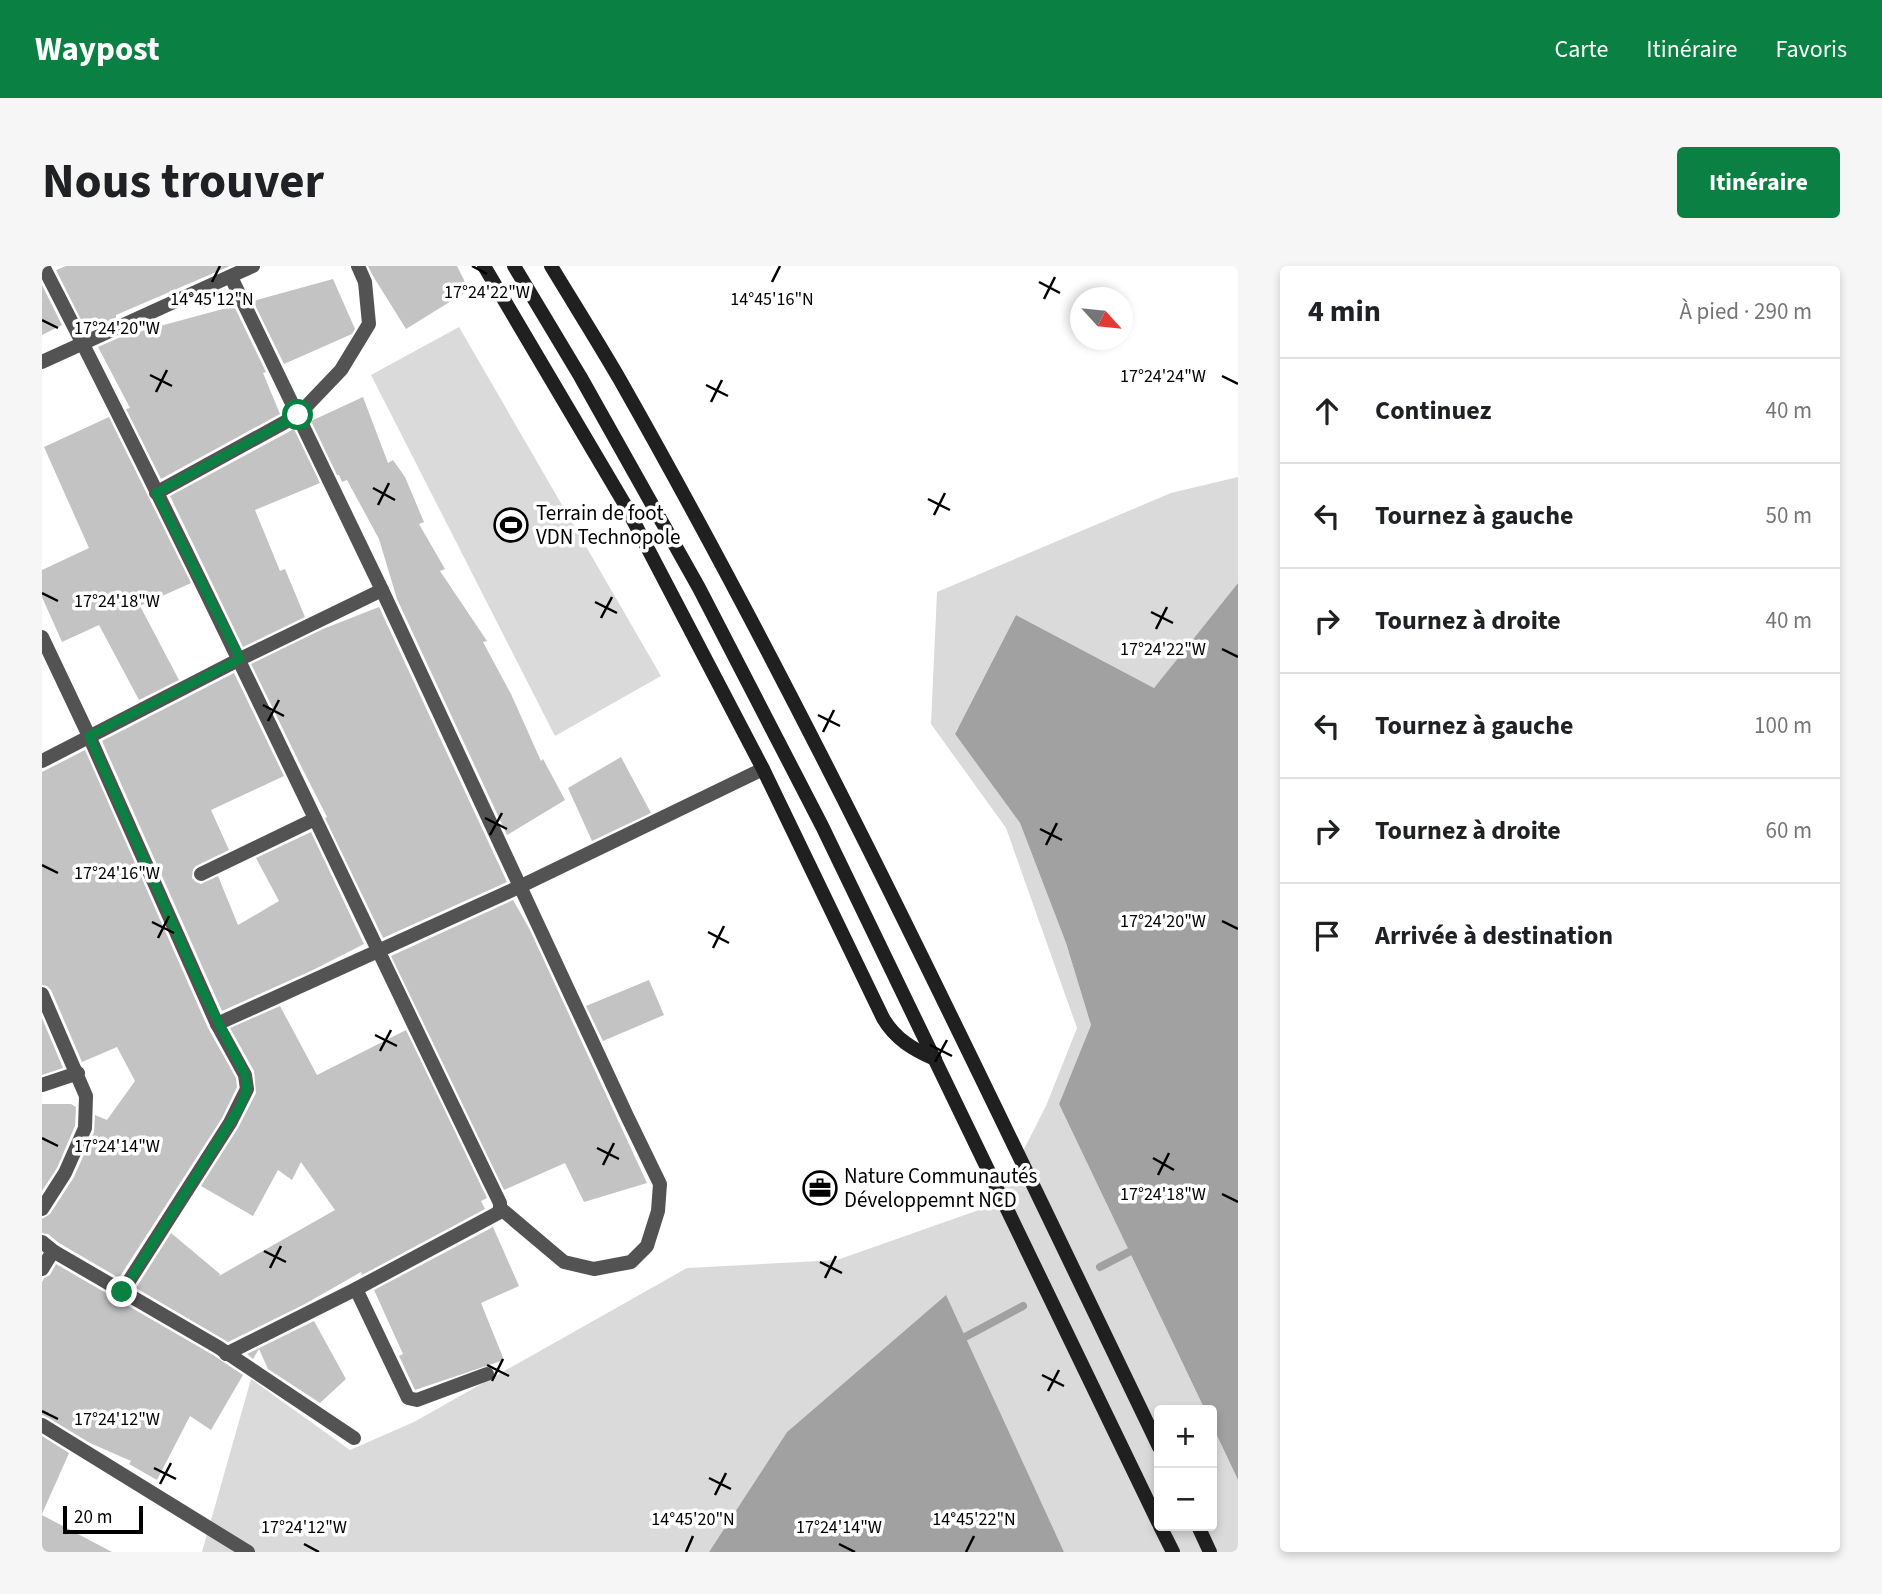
<!DOCTYPE html>
<html lang="fr">
<meta charset="utf-8">
<style>
body{margin:0;font-family:"Source Sans 3",sans-serif;background:#f6f6f6;color:#202124}
.controls{position:absolute;right:21px;bottom:21px;display:grid;overflow:hidden;border-radius:7px;box-shadow:0 4px 10px #0003}
.controls button{width:63px;height:63px;display:grid;place-items:center;padding:0;border:0;border-bottom:2px solid #e0e0e0;background:#fff;color:#202124;font:35px sans-serif}
.compass{position:absolute;left:1028px;top:21px;width:63px;height:63px;border-radius:50%;background:#fff;box-shadow:0 4px 10px #0003;rotate:117deg}
.scale{position:absolute;left:21px;bottom:18px;width:80px;box-sizing:border-box;padding-left:7px;border:4px solid #000;border-top:0;font-size:19px;line-height:24px;white-space:nowrap;color:#000;-webkit-text-stroke:5px #fff;paint-order:stroke}
.stop{position:absolute;width:21px;height:21px;margin:-16px;border:5px solid #0b8043;border-radius:50%;background:#fff}
.stop.end{background:#0b8043;border-color:#fff;box-shadow:0 2px 7px #0008}
.list{margin:0;padding:0;list-style:none}
h2{display:flex;justify-content:space-between;align-items:center;height:91px;margin:0;padding:0 28px;font-size:30px}
h2 small{font-size:23px;font-weight:400;color:#757577}
.list li{display:grid;grid-template-columns:46px 1fr auto;gap:21px;align-items:center;box-sizing:border-box;height:105px;padding:0 28px;border-top:2px solid #e0e0e0}
.list b{display:block;font-size:26px;white-space:nowrap}
.list em{font-size:23px;font-style:normal;color:#757577}
.icon{flex:none;width:38px;height:38px;fill:none;stroke:currentColor;stroke-width:2;stroke-linecap:round;stroke-linejoin:round}
.map{position:relative;flex:none;width:1196px;height:1286px;overflow:hidden;border-radius:7px}
header{display:flex;align-items:center;gap:42px;box-sizing:border-box;height:98px;padding:0 35px;background:#0b8043;color:#fff}
header strong{font-size:33px}
nav{display:flex;gap:38px;margin-inline-start:auto;font-size:24px}
.intro{display:flex;align-items:center;justify-content:space-between;box-sizing:border-box;height:168px;padding:0 42px}
h1{margin:0;font-size:49px}
.button{padding:18px 32px;border-radius:7px;background:#0b8043;color:#fff;font-size:24px;font-weight:700}
main{display:flex;gap:42px;padding:0 42px}
aside{flex:1;background:#fff;border-radius:7px;box-shadow:0 4px 10px #0003}
.map>svg:first-child{display:block}
.green{fill:#dadada}
.water{fill:#a1a1a1}
.lines{fill:none;stroke-linecap:round;stroke-linejoin:round}
.stream{stroke:#a1a1a1;stroke-width:8}
.building{fill:#c3c3c3}
.minor{stroke:#535353;stroke-width:14}
.secondary{stroke:#202020;stroke-width:14}
.route{stroke:#0b8043;stroke-width:9}
.ticks{fill:none;stroke:#000;stroke-width:2.5}
.labels{text-anchor:middle;stroke-width:7;stroke-linejoin:round;paint-order:stroke}
.poi-label{font-size:21px;fill:#000;stroke:#fff;text-anchor:start}
.ticks-label{font-size:18px;text-anchor:middle;fill:#000;stroke:#fff;stroke-width:7;stroke-linejoin:round;paint-order:stroke}
</style>
<header>
<strong>Waypost</strong>
<nav><a>Carte</a><a>Itinéraire</a><a>Favoris</a></nav>
</header>
<div class="intro"><h1>Nous trouver</h1><a class="button">Itinéraire</a></div>
<main>
<div class="map">
<svg width="1196" height="1286" viewBox="0 0 1196 1286">
<rect width="100%" height="100%" fill="#fff"/>
<!-- green -->
<g class="green">
<polygon points="417,61 619,410 513,470 329,109"/>
<polygon points="1196,211 1196,317 1112,422 974,349 913,468 978,557 1024,677 1049,759 1017,838 1163,1144 1117,1144 1117,1260 1170,1260 1170,1159 1196,1214 1196,1286 1022,1286 903,1030 745,1166 667,1286 160,1286 209,1113 308,1184 372,1156 645,1002 795,994 954,938 1004,840 1035,762 964,562 889,458 895,326 1129,227"/>
</g>
<!-- water -->
<g class="water">
<polygon points="1196,317 1196,1214 1170,1159 1170,1144 1163,1144 1017,838 1049,759 1024,677 978,557 913,468 974,349 1112,422"/>
<polygon points="904,1029 1022,1286 667,1286 745,1166"/>
</g>
<g class="lines">
<!-- stream -->
<g class="stream">
<polyline points="1058,1001 1087,986"/>
<polyline points="923,1071 981,1040"/>
</g>
</g>
<!-- building -->
<g class="building">
<polygon points="24,0 188,0 74,49 74,52 47,64 46,61 43,62 14,4"/>
<polygon points="326,0 415,0 427,24 364,63 331,10"/>
<polygon points="291,13 313,63 310,68 242,98 211,35"/>
<polygon points="0,19 20,59 0,69"/>
<polygon points="192,40 224,106 221,107 238,148 119,213 84,143 88,142 56,81 81,70"/>
<polygon points="321,131 346,197 351,194 363,211 382,256 377,258 403,303 398,305 445,375 441,376 469,428 499,495 501,493 523,534 465,569 355,333 337,273 305,214 300,216 297,209 295,209 269,155"/>
<polygon points="67,151 149,317 98,340 137,414 97,434 57,359 20,376 0,331 0,304 47,282 2,181"/>
<polygon points="252,163 278,217 213,244 238,305 243,303 263,351 201,381 128,230"/>
<polygon points="337,341 465,616 341,672 283,552 285,551 260,502 209,398 281,363"/>
<polygon points="192,407 242,510 169,544 187,584 154,600 151,603 150,612 154,616 159,618 176,610 196,659 237,635 214,592 269,566 322,678 271,704 180,745 60,475"/>
<polygon points="43,484 166,762 194,812 195,821 180,852 77,1012 17,977 6,968 0,967 0,953 8,948 32,911 52,866 53,849 65,854 93,815 75,781 40,796 9,724 5,720 0,719 0,506"/>
<polygon points="579,491 609,547 550,575 526,522"/>
<polygon points="471,634 487,662 605,917 542,936 523,897 462,924 349,690"/>
<polygon points="607,714 622,749 561,775 544,740"/>
<polygon points="238,740 275,809 364,764 445,932 439,935 443,943 320,1009 319,1006 263,1038 186,1076 94,1022 129,967 178,1008 177,1010 293,944 259,896 250,914 236,904 211,950 159,920 196,862 214,827 212,805 188,762"/>
<polygon points="0,752 21,802 0,809"/>
<polygon points="0,838 29,838 34,841 33,860 15,902 0,925"/>
<polygon points="451,961 477,1020 439,1037 462,1094 373,1124 357,1090 361,1088 332,1024"/>
<polygon points="14,998 171,1089 201,1109 169,1164 148,1150 115,1214 87,1198 89,1195 48,1177 5,1151 0,1149 0,1016 2,1012 8,1009"/>
<polygon points="272,1055 304,1113 278,1137 226,1103 217,1083 211,1093 205,1088"/>
<polygon points="0,1170 27,1187 0,1248"/>
<polygon points="0,1249 70,1286 0,1286"/>
</g>
<g class="lines">
<!-- minor -->
<g class="minor">
<path d="M1,0c159,309 305,625 457,937v5l64,54 30,7 37,-7 16,-16 11,-35 2,-27 -33,-68 -245,-526 -151,-313"/>
<polyline points="0,96 211,0"/>
<polyline points="114,227 256,149 299,104 327,58 323,16 316,0"/>
<polyline points="0,371 47,470 175,758 203,809 205,823 188,857 80,1026"/>
<polyline points="0,495 198,393 340,324"/>
<polyline points="159,608 273,553"/>
<polyline points="0,728 44,830 43,862 23,907 0,943"/>
<polyline points="175,758 477,621 721,503"/>
<polyline points="0,819 36,807"/>
<polyline points="0,976 11,985 176,1081 312,1172"/>
<polyline points="0,1003 11,985"/>
<polyline points="314,1023 366,1132 375,1134 445,1108"/>
<polyline points="184,1088 314,1023 456,947 458,942"/>
<polyline points="0,1159 206,1286"/>
</g>
<!-- secondary -->
<g class="secondary">
<path d="M442,0l140,237 139,266 120,249c12,21 31,32 52,41"/>
<polyline points="472,0 538,110 657,322 780,560 1117,1258"/>
<path d="M509,0c23,38 47,76 69,114 197,347 366,708 539,1067"/>
<polyline points="1118,1260 1131,1286"/>
<polyline points="1156,1260 1168,1286"/>
</g>
</g>
<g class="lines">
<!-- route -->
<polyline class="route" points="80,1026 199,839 205,822 203,809 159,722 47,470 198,393 114,227 256,149"/>
</g>
<!-- ticks -->
<path class="ticks" d="M430,0l15,8M170,16l8,-16M730,16l8,-16M997,16l21,11M1002,33l11,-22M0,54l16,8M108,109l22,11M1180,110l16,8M664,119l22,11M114,126l11,-22M669,136l11,-22M331,222l22,12M886,233l22,11M336,239l11,-22M892,249l11,-22M0,327l16,8M553,336l22,11M1109,346l22,11M559,352l11,-21M1114,363l11,-22M1180,383l16,8M221,439l21,11M776,449l22,11M226,455l11,-21M781,466l11,-22M443,552l22,11M998,563l22,11M448,569l12,-22M1004,579l11,-22M0,599l16,8M1180,655l16,8M110,656l22,11M666,666l21,11M116,672l11,-22M671,682l11,-22M333,769l22,11M888,779l22,11M338,785l11,-21M893,796l12,-22M0,872l16,8M555,882l22,11M1111,892l21,12M561,899l11,-22M1116,909l11,-22M1180,928l16,8M222,985l22,11M778,996l22,11M228,1002l11,-22M783,1012l11,-22M445,1099l22,11M1000,1109l22,11M450,1115l11,-22M1006,1125l11,-21M0,1145l16,8M112,1202l22,11M667,1212l22,11M118,1218l11,-21M673,1229l11,-22M262,1278l15,8M797,1278l16,8M644,1286l7,-16M924,1286l8,-16"/>
<!-- icons -->
<defs>
<symbol id="stadium-ring" viewBox="-11 -11 22 22"><circle r="9.5" fill="#fff" stroke="#000" stroke-width="1.5"/><path d="M0-5a6.5 5 0 1 0 0 10a6.5 5 0 1 0 0-10ZM-3.5-1.8h7v3.6h-7Z" fill="#000"/></symbol>
<symbol id="office-ring" viewBox="-11 -11 22 22"><circle r="9.5" fill="#fff" stroke="#000" stroke-width="1.5"/><path d="M-6-3h4V-5.5h4V-3h4V5H-6ZM-1-4.5V-3h2v-1.5ZM-6 0V1H6V0Z" fill="#000"/></symbol>
</defs>
<g fill-rule="evenodd">
<use href="#stadium-ring" x="450" y="240" width="38" height="38"/>
<use href="#office-ring" x="759" y="903" width="38" height="38"/>
</g>
<g class="labels">
<!-- poi labels -->
<g class="poi-label">
<text x="494" y="254">Terrain de foot<tspan x="494" dy="24">VDN Technopole</tspan></text>
<text x="802" y="917">Nature Communautés<tspan x="802" dy="24">Développemnt NCD</tspan></text>
</g>
</g>
<g class="ticks-label">
<text x="445" y="32">17°24'22"W</text>
<text x="170" y="39">14°45'12"N</text>
<text x="730" y="39">14°45'16"N</text>
<text x="75" y="68">17°24'20"W</text>
<text x="1121" y="116">17°24'24"W</text>
<text x="75" y="341">17°24'18"W</text>
<text x="1121" y="389">17°24'22"W</text>
<text x="75" y="613">17°24'16"W</text>
<text x="1121" y="661">17°24'20"W</text>
<text x="75" y="886">17°24'14"W</text>
<text x="1121" y="934">17°24'18"W</text>
<text x="75" y="1159">17°24'12"W</text>
<text x="651" y="1259">14°45'20"N</text>
<text x="932" y="1259">14°45'22"N</text>
<text x="262" y="1267">17°24'12"W</text>
<text x="797" y="1267">17°24'14"W</text>
</g>
</svg>
<div class="controls">
<button>+</button>
<button>−</button>
</div>
<svg class="compass" viewBox="-18 -18 36 36"><path d="M0-13l5 13h-10z" fill="#e53935"/><path d="M0 13l5-13h-10z" fill="#757577"/></svg>
<div class="scale">20 m</div>
<div class="stop" style="left:256px;top:149px"></div>
<div class="stop end" style="left:80px;top:1026px"></div>
</div>
<aside>
<h2>4 min<small>À pied · 290 m</small></h2>
<ul class="list">
<li><svg class="icon" aria-label="ahead" viewBox="0 0 24 24"><path d="M12 20V5M6 11l6-6 6 6"/></svg><div><b>Continuez</b></div><em>40 m</em></li>
<li><svg class="icon" aria-label="left" viewBox="0 0 24 24"><path d="M17 20v-9H6M10 6l-5 5 5 5"/></svg><div><b>Tournez à gauche</b></div><em>50 m</em></li>
<li><svg class="icon" aria-label="right" viewBox="0 0 24 24"><path d="M7 20v-9h11M14 6l5 5-5 5"/></svg><div><b>Tournez à droite</b></div><em>40 m</em></li>
<li><svg class="icon" aria-label="left" viewBox="0 0 24 24"><path d="M17 20v-9H6M10 6l-5 5 5 5"/></svg><div><b>Tournez à gauche</b></div><em>100 m</em></li>
<li><svg class="icon" aria-label="right" viewBox="0 0 24 24"><path d="M7 20v-9h11M14 6l5 5-5 5"/></svg><div><b>Tournez à droite</b></div><em>60 m</em></li>
<li><svg class="icon" aria-label="arrive" viewBox="0 0 24 24"><path d="M6 21V4h12l-3 4 3 4H6"/></svg><div><b>Arrivée à destination</b></div></li>
</ul>
</aside>
</main>
